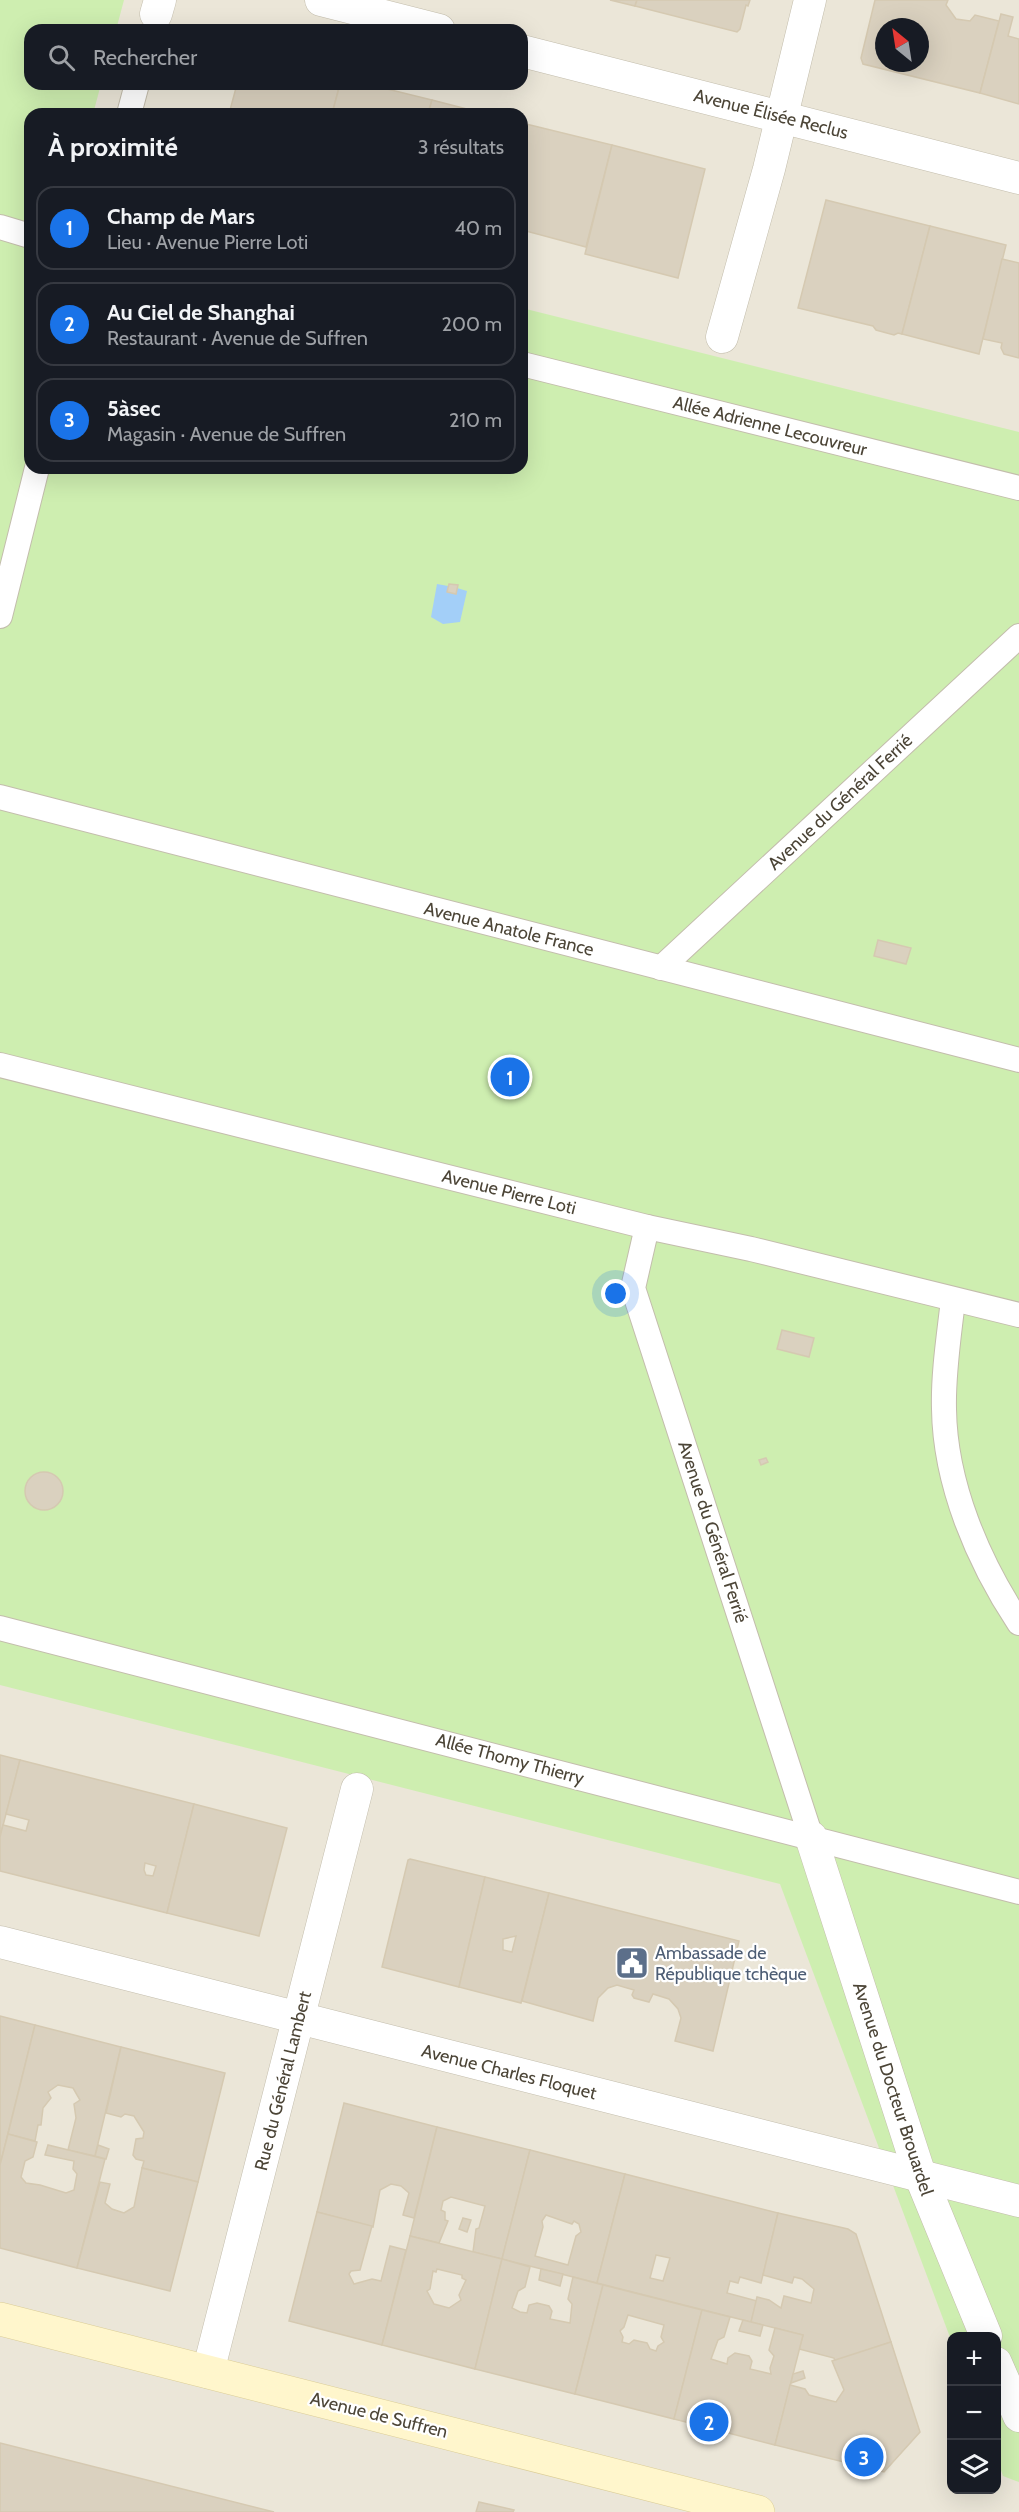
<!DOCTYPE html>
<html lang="fr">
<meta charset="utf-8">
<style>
body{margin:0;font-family:Cabin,sans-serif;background:#242831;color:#f1f3f6}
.controls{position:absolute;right:18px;bottom:18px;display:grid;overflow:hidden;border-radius:12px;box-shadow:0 6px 24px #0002}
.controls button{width:54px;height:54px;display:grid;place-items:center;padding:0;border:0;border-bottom:2px solid #363941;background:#171b24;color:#f1f3f6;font:30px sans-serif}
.compass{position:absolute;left:875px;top:18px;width:54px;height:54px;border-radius:50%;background:#171b24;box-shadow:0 6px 24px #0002;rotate:330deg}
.you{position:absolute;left:616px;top:1294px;width:21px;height:21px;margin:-15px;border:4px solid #fff;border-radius:50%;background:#1a73e8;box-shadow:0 0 0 9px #1a73e833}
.badge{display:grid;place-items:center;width:39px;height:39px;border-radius:50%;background:#1a73e8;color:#fff;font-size:20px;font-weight:700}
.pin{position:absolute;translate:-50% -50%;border:3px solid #fff;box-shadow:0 2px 6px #0006}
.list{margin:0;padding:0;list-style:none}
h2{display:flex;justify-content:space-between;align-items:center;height:78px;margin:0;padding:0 24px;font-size:26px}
h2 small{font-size:20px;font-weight:400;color:#9ea1a6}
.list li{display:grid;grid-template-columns:39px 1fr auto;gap:18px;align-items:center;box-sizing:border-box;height:84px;margin:0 12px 12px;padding:0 12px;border:2px solid #363941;border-radius:18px}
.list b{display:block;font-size:22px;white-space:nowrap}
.list p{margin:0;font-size:20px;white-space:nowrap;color:#9ea1a6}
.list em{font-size:20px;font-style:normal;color:#9ea1a6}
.icon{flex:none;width:33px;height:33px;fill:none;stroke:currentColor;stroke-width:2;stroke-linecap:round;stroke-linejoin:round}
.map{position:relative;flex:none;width:1019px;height:2512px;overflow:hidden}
.search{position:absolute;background:#171b24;box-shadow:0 6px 24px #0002;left:24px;top:24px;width:504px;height:66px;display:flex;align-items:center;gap:15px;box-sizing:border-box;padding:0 21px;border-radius:18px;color:#9ea1a6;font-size:22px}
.panel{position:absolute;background:#171b24;box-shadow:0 6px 24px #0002;left:24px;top:108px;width:504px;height:366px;border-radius:18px}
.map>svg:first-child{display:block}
.residential{fill:#ebe6d8;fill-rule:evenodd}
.green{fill:#ceeeb0}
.water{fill:#a3cff8}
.building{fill:#dad1bf;stroke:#d5c9b1;stroke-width:1.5;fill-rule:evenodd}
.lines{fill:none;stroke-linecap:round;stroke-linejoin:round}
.pedestrian-casing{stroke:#c3bdac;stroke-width:26}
.minor-casing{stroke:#c3bdac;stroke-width:33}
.secondary-casing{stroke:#dbcd97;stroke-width:34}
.pedestrian{stroke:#fff;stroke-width:24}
.minor{stroke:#fff;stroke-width:32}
.secondary{stroke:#fff6cc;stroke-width:33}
.labels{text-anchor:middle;stroke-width:4.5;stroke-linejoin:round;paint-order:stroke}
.street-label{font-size:18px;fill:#4c4537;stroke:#fff}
.service-label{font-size:18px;fill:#4e5e75;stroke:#fff;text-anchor:start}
</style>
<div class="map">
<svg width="1019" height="2512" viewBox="0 0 1019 2512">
<rect width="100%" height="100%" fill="#f7f4eb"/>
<!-- residential -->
<path class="residential" d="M0,0h1019v2512h-1019zM884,27h36v36h-36zM30,30h492v54h-492zM30,114h492v354h-492zM952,2336h44v154h-44z"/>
<!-- green -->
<polygon class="green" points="0,0 124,0 116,30 30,30 30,84 101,84 93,114 30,114 30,468 522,468 522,308 1019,432 1019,2482 1003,2476 997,2459 996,2336 952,2336 951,2340 780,1884 0,1685"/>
<!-- water -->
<polygon class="water" points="437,584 448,586 447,592 455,594 457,588 467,591 460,622 443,624 431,617"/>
<!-- building -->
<g class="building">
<polygon points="610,0 637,0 635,6"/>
<polygon points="637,0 750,0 748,6 746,5 740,29 737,32 635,6"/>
<path d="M875,0h73l-2,5 10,14 14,2 5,-6 24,6 -19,72 -117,-29 -2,-6zM884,27h36v36h-36z"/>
<polygon points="1001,14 1013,17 1008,36 1019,39 1019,104 980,93"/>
<polygon points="237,84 340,84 332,114 229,114"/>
<polygon points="340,84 367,84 432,100 428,114 332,114"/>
<polygon points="432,100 486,114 428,114"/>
<polygon points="522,123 612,145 586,247 522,230"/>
<polygon points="612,145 705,169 678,278 585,254"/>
<polygon points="826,200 930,226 902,334 898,333 894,335 876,330 873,326 798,308"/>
<polygon points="930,226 1006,245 979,354 902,334"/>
<polygon points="1002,259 1019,263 1019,358 1004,354 1001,348 1002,343 983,339"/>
<polygon points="449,584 458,585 456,594 447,592"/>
<polygon points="878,940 911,948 906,964 874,956"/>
<polygon points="782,1330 814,1338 809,1357 777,1349"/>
<polygon points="766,1458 768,1462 761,1465 759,1460"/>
<circle cx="44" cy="1491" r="19"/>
<polygon points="0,1755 20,1760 0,1837"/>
<path d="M20,1760l174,44 -27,109 -167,-42v-34l3,-12 23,6 3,-11 -23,-6zM145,1863l11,3 -3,10 -7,-1 -2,-5z"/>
<polygon points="194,1804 287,1828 259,1936 167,1913"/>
<polygon points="410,1859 485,1877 459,1987 382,1967 408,1860"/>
<path d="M485,1877l64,16 -28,110 -62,-16zM516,1936l-4,16 -9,-2v-11z"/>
<polygon points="549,1893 739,1941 713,2051 675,2041 681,2018 678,2009 669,1999 653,1994 649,2002 634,1998 632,1995 634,1990 617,1985 608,1988 598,1998 593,2021 522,2001"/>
<polygon points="0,2016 35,2025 0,2165"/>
<polygon points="35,2025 121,2047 95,2156 68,2150 76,2118 74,2104 80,2100 73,2088 58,2085 48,2092 51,2098 43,2108 41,2125 38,2125 35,2141 8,2134"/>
<polygon points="121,2047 225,2073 198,2182 142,2168 144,2161 136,2159 133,2155 136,2139 143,2138 144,2132 134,2116 125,2114 121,2117 106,2113"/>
<polygon points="344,2103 437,2127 414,2218 403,2215 409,2193 401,2186 391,2184 380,2190 373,2227 317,2212"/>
<polygon points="437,2127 530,2150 502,2259 473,2252 476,2229 479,2228 485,2206 451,2197 443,2201 441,2210 445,2212 445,2220 448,2221 439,2243 410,2236"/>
<polygon points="8,2134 37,2142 33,2157 25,2161 21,2177 26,2183 40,2185 66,2193 74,2190 77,2174 73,2169 74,2161 45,2155 48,2145 105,2159 77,2268 0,2248 0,2165"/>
<polygon points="98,2145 109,2149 106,2159 95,2156"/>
<path d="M530,2150l95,24 -28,109 -95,-24zM546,2215l26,9 2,-3 5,3 2,8 -5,4 -8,29 -33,-9 8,-29 -1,-6z"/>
<polygon points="142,2168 198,2182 170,2291 77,2268 100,2182 110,2184 105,2203 112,2209 124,2213 134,2207"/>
<path d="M625,2174l153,39 -17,70 -21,-6 -2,6 -8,-2 -3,12 30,8 -6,21 -154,-39zM656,2255l14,3 -7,23 -13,-3z"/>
<polygon points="317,2212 372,2226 360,2270 351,2271 349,2274 354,2284 372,2279 381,2281 390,2246 406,2250 382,2345 289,2321"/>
<polygon points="778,2213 848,2229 856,2234 891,2342 835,2361 834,2358 799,2349 803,2335 751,2322 757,2297 769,2300 781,2308 784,2296 811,2303 814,2289 802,2279 794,2277 792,2283 763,2275"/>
<polygon points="463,2218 471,2220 467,2232 459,2229"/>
<path d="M410,2236l92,23 -27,110 -93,-24zM437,2269l25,6v3l4,2 -7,15 2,5 -12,8 -15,-4 -7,-13 3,-2 3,-18 3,1z"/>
<polygon points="502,2259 530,2267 525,2287 518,2291 512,2308 520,2312 527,2313 529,2305 537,2303 549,2306 552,2311 550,2319 570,2323 572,2304 568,2299 573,2277 603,2285 575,2394 475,2369"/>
<polygon points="541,2269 563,2274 560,2286 539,2280"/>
<path d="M603,2285l99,25 -28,109 -99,-25zM628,2315l36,10 -3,12 3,5 -6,4 -2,5 -6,-2 -3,-6 -13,-3 -5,4 -7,-2 1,-5 -3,-6 4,-4z"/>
<polygon points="702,2310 730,2317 724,2337 718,2340 711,2359 727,2364 728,2358 735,2353 749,2356 752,2361 750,2369 771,2374 770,2368 774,2356 769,2350 775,2328 803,2335 775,2445 674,2419"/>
<polygon points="743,2320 763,2325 760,2336 739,2331"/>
<polygon points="891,2342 920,2432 884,2472 775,2445 790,2385 805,2389 809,2395 836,2402 844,2390 832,2361"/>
<polygon points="803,2371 805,2378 791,2383 793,2374"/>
<polygon points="0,2443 274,2512 0,2512"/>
<polygon points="479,2502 514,2510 513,2512 476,2512"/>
</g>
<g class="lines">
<defs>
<g id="pedestrian">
<polyline points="129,114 137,84"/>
<polyline points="0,227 30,236"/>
<polyline points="522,364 1019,488"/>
<polyline points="0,616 37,468"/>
<polyline points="0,797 1019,1060"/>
<polyline points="661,968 1019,636"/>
<polyline points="0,1065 647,1227 751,1249 1019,1315"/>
<polyline points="647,1227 633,1288 811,1837"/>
<path d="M953,1300c-4,36 -10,73 -9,109 1,75 34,152 75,214"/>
<polyline points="0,1628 1019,1892"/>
</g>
<g id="minor">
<polyline points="321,0 439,30"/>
<polyline points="156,14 160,0"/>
<polyline points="522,51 1019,178"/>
<polyline points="722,337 769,169 810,0"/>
<polyline points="811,1837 920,2175 986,2336"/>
<polyline points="0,1942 1019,2201"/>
<polyline points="996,2363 1019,2416"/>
<polyline points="208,2372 357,1789"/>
</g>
<polyline id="secondary" points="0,2319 758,2512"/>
</defs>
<!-- pedestrian casing -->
<use href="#pedestrian" class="pedestrian-casing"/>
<!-- minor casing -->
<use href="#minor" class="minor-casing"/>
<!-- secondary casing -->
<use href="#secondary" class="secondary-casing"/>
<!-- pedestrian -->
<use href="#pedestrian" class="pedestrian"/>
<!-- minor -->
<use href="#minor" class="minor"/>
<!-- secondary -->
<use href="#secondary" class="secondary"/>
</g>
<!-- icons -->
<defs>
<symbol id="civic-square" viewBox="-11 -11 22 22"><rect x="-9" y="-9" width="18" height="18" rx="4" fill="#5c6f8a" stroke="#fff"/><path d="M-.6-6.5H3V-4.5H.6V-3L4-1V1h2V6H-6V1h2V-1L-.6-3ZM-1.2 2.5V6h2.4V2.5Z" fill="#fff"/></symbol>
</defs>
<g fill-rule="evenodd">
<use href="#civic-square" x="613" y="1944" width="38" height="38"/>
</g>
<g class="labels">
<!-- street labels -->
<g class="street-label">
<text transform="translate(771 114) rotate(14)" y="6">Avenue Élisée Reclus</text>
<text transform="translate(770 426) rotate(14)" y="6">Allée Adrienne Lecouvreur</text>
<text transform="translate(840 802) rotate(-43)" y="6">Avenue du Général Ferrié</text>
<text transform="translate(509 929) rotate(14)" y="6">Avenue Anatole France</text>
<text transform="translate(509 1192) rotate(14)" y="6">Avenue Pierre Loti</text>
<text transform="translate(713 1532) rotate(72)" y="6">Avenue du Général Ferrié</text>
<text transform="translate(510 1759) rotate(15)" y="6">Allée Thomy Thierry</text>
<text transform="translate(509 2072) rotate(14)" y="6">Avenue Charles Floquet</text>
<text transform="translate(283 2081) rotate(-76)" y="6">Rue du Général Lambert</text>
<text transform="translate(893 2089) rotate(72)" y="6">Avenue du Docteur Brouardel</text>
<text transform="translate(379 2415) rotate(14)" y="6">Avenue de Suffren</text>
</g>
<!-- service labels -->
<g class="service-label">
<text x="655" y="1959">Ambassade de<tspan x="655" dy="21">République tchèque</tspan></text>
</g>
</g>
</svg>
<div class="controls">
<button>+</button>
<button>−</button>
<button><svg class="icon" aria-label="layers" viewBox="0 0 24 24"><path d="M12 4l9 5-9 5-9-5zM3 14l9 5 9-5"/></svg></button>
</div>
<svg class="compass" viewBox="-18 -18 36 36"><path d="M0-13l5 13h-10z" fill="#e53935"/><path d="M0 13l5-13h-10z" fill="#9ea1a6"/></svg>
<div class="you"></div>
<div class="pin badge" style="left:510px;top:1077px">1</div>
<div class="pin badge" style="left:709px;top:2422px">2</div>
<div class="pin badge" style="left:864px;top:2457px">3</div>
<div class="search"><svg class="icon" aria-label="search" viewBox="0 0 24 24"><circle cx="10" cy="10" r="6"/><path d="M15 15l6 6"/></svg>Rechercher</div>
<section class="panel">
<h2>À proximité<small>3 résultats</small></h2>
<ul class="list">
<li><span class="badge">1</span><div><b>Champ de Mars</b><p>Lieu · Avenue Pierre Loti</p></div><em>40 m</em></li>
<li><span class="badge">2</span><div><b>Au Ciel de Shanghai</b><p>Restaurant · Avenue de Suffren</p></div><em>200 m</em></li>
<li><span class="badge">3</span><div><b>5àsec</b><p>Magasin · Avenue de Suffren</p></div><em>210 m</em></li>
</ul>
</section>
</div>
